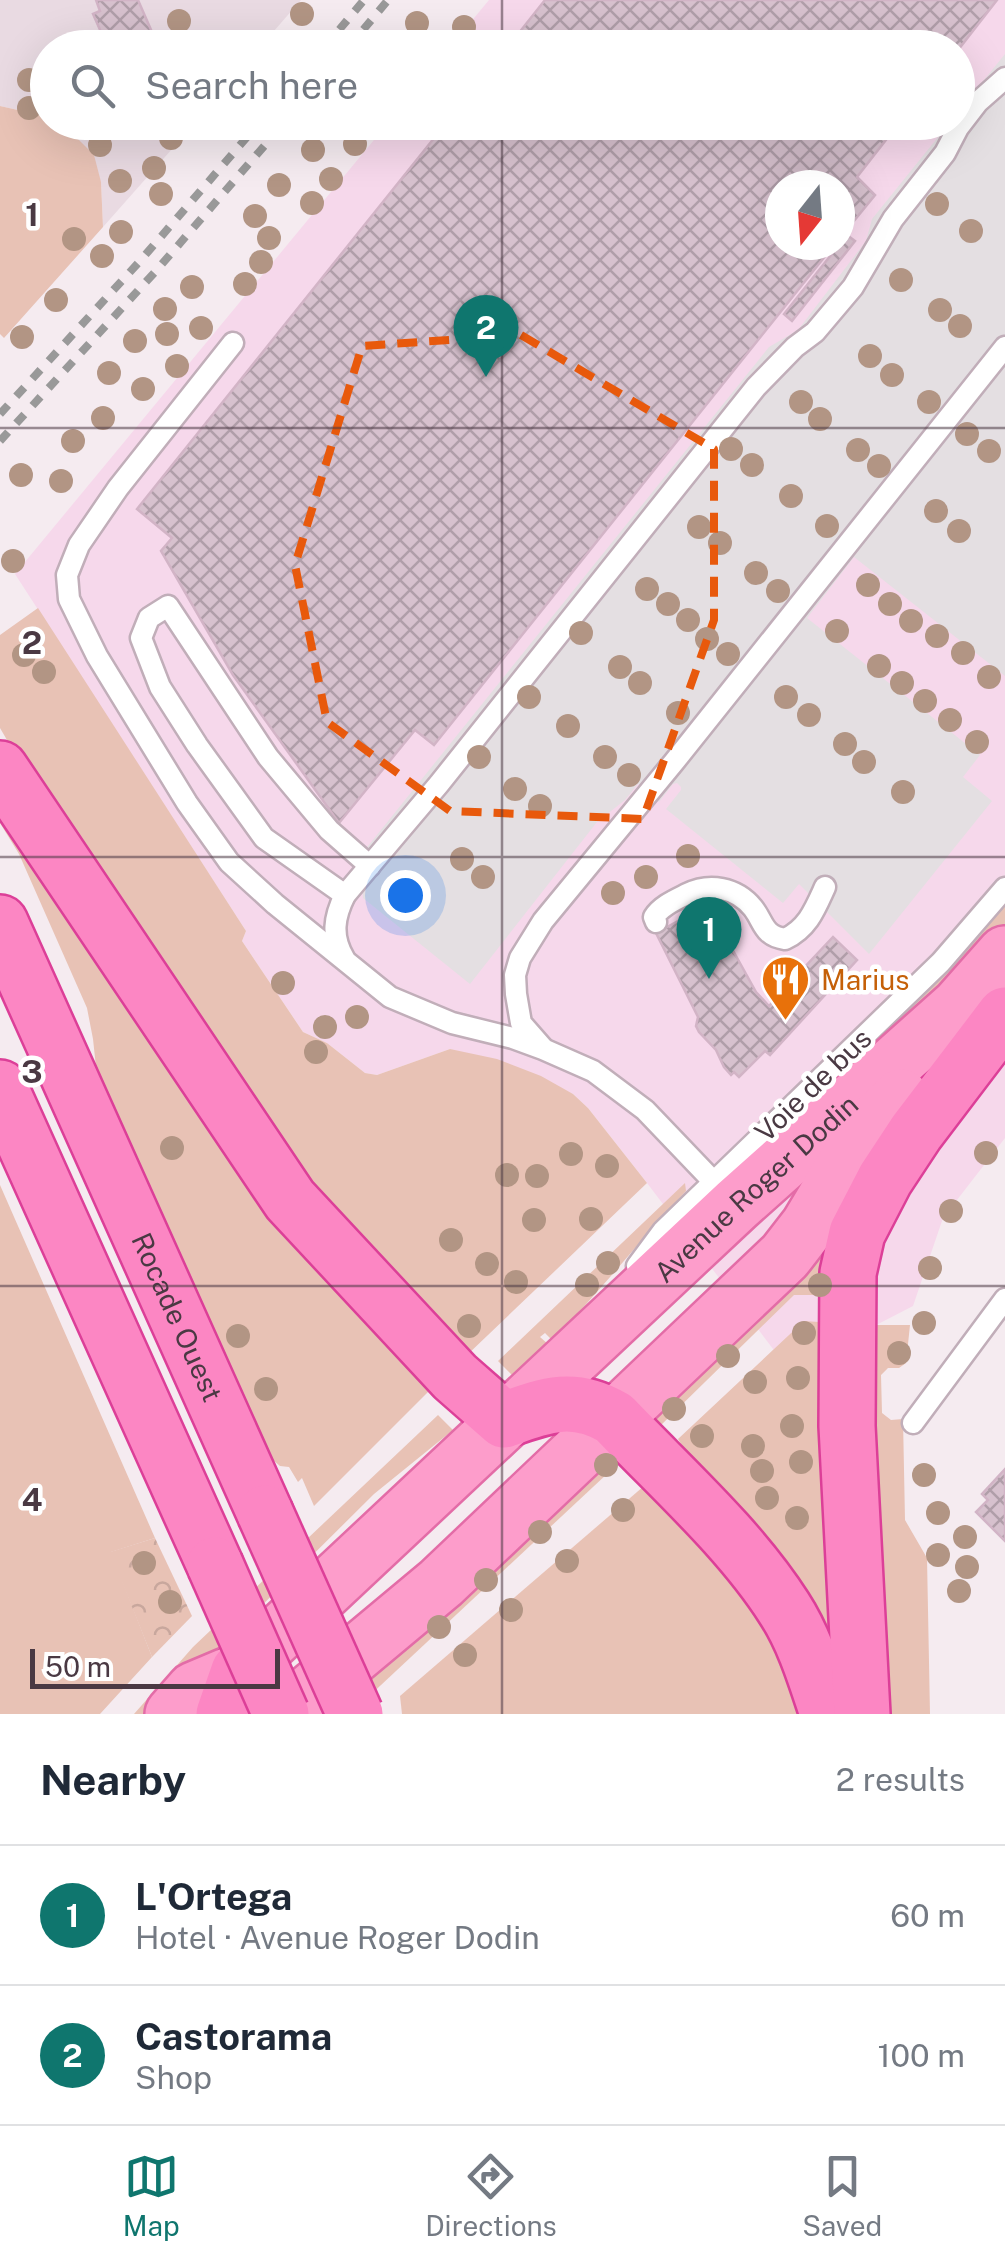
<!DOCTYPE html>
<meta charset="utf-8">
<style>
body{margin:0;font-family:"Public Sans",sans-serif;background:#f6f6f7;color:#1f2937}
.compass{position:absolute;left:765px;top:170px;width:90px;height:90px;border-radius:50%;background:#fff;box-shadow:0 10px 40px #0002;rotate:197deg}
.scale{position:absolute;left:30px;bottom:25px;width:250px;box-sizing:border-box;padding-left:10px;border:5px solid #4a3943;border-top:0;font-size:28px;line-height:35px;white-space:nowrap;color:#4a3943;-webkit-text-stroke:8px #fff;paint-order:stroke}
.you{position:absolute;left:405px;top:895px;width:35px;height:35px;margin:-25px;border:8px solid #fff;border-radius:50%;background:#1a73e8;box-shadow:0 0 0 15px #1a73e833}
.badge{display:grid;place-items:center;width:65px;height:65px;border-radius:50%;background:#0f766e;color:#fff;font-size:32px;font-weight:700}
.pin{position:absolute;translate:-50% -82px;filter:drop-shadow(0 2px 5px #0008)}
.pin::after{content:'';position:absolute;top:52px;width:35px;height:30px;background:inherit;clip-path:polygon(0 0,100% 0,50% 100%)}
.list{margin:0;padding:0;list-style:none}
h2{display:flex;justify-content:space-between;align-items:center;height:130px;margin:0;padding:0 40px;font-size:42px}
h2 small{font-size:32px;font-weight:400;color:#747a83}
.list li{display:grid;grid-template-columns:65px 1fr auto;gap:30px;align-items:center;box-sizing:border-box;height:140px;padding:0 40px;border-top:2px solid #e0e1e3}
.list b{display:block;font-size:38px;white-space:nowrap}
.list p{margin:0;font-size:32px;white-space:nowrap;color:#747a83}
.list em{font-size:32px;font-style:normal;color:#747a83}
.icon{flex:none;width:55px;height:55px;fill:none;stroke:currentColor;stroke-width:2;stroke-linecap:round;stroke-linejoin:round}
.map{position:relative;flex:none;width:1005px;height:1714px;overflow:hidden}
.search{position:absolute;background:#fff;box-shadow:0 10px 40px #0002;left:30px;right:30px;top:30px;height:110px;display:flex;align-items:center;gap:25px;box-sizing:border-box;padding:0 35px;border-radius:55px;color:#747a83;font-size:38px}
.sheet{height:410px;background:#fff}
nav{display:flex;justify-content:space-around;align-items:center;box-sizing:border-box;height:140px;border-top:2px solid #e0e1e3;background:#fff;font-size:28px;color:#747a83}
nav a{display:grid;justify-items:center;gap:5px}
nav .on{color:#0f766e}
.map>svg:first-child{display:block}
.residential{fill:#e9dae2}
.commercial{fill:#f6d8eb;fill-rule:evenodd}
.green{fill:#e8c2b5}
.forest{fill:url(#forest-crowns)}
.parking{fill:#e4dfe2}
.building{fill:url(#building-cross-hatch);stroke:#d2b4c6;stroke-width:2.5}
.lines{fill:none;stroke-linecap:round;stroke-linejoin:round}
.service-casing{stroke:#c1aeb9;stroke-width:25}
.primary-casing{stroke:#e36ca7;stroke-width:60}
.trunk-casing{stroke:#dc3f98;stroke-width:60}
.service{stroke:#fff;stroke-width:20}
.primary{stroke:#fd9dcb;stroke-width:55}
.trunk{stroke:#fc86c3;stroke-width:55}
.rail{stroke:#999;stroke-width:8;stroke-dasharray:12 12;stroke-linecap:butt}
.trunk-bridge-casing{stroke:#dc3f98;stroke-width:60;stroke-linecap:butt}
.trunk-bridge{stroke:#fc86c3;stroke-width:55}
.tree{fill:#b29584}
.marked{fill:none;stroke:#e8590c;stroke-width:8;stroke-dasharray:20 12;stroke-linejoin:round}
.grid{fill:none;stroke:#4a3943;stroke-width:2.5;stroke-opacity:0.55}
.labels{text-anchor:middle;stroke-width:9;stroke-linejoin:round;paint-order:stroke}
.food-label{font-size:28px;fill:#c56008;stroke:#fff;text-anchor:start}
.street-label{font-size:28px;fill:#4a3943;stroke:#fff}
.grid-label{font-size:32px;text-anchor:middle;font-weight:bold;fill:#4a3943;stroke:#fff;stroke-width:9;stroke-linejoin:round;paint-order:stroke}
</style>
<div class="map">
<svg width="1005" height="1714" viewBox="0 0 1005 1714">
<defs>
<pattern id="forest-crowns" width="20" height="18" patternUnits="userSpaceOnUse" patternTransform="scale(2.5)"><rect width="20" height="18" fill="#e8c2b5"/><path d="M2 6a3 3 0 1 1 6 0M12 15a3 3 0 1 1 6 0" fill="none" stroke="#c8a79d"/></pattern>
<pattern id="building-cross-hatch" width="8" height="8" patternUnits="userSpaceOnUse" patternTransform="scale(2.5)"><rect width="8" height="8" fill="#d7c1ce"/><path d="M0 0l8 8M0 8l8-8" fill="none" stroke="#b09ea9"/></pattern>
</defs>
<rect width="100%" height="100%" fill="#f5ebf0"/>
<!-- residential -->
<g class="residential">
<polygon points="0,0 301,0 260,47 48,48 47,119 40,115 0,106"/>
<polygon points="53,123 195,123 103,227 101,182 74,135"/>
</g>
<!-- commercial -->
<path class="commercial" d="M489,0h516v1138l-62,80 -30,88 -124,64 -142,-187 -59,-75 -15,-14 -123,-45 -73,26 -12,-2 -38,-30 -24,-11 -61,-91 4,-10 -231,-357 373,-451 570,-1v-74l-508,-1zM780,185h60v60h-60z"/>
<!-- green -->
<g class="green">
<polygon points="0,106 40,115 47,119 48,122 53,123 74,135 94,155 101,182 103,227 4,338 0,334"/>
<polygon points="38,608 246,931 242,941 303,1032 327,1043 365,1073 377,1075 450,1049 497,1059 541,1076 573,1094 588,1108 647,1183 466,1356 329,1216 38,793 0,728 0,635"/>
<polygon points="0,787 435,1385 314,1506 302,1478 298,1482 289,1467 280,1466 273,1460 96,1067 93,1039 87,1008 19,854 0,823"/>
<polygon points="1005,896 1005,926 803,1125 791,1110"/>
<polygon points="856,1167 830,1295 794,1295 658,1428 655,1417"/>
<path d="M685,1183l1,8c-46,49 -86,101 -134,149l-7,-7 -5,4 8,7 -33,34 -17,-17z"/>
<polygon points="0,1185 155,1538 111,1552 152,1657 100,1714 0,1714"/>
<path d="M804,1321l30,2 1,332c-11,-27 -22,-55 -38,-79 -29,-43 -78,-83 -116,-120l2,-9 -5,-8z"/>
<polygon points="868,1325 910,1325 906,1363 899,1368 888,1368 881,1375 882,1413 891,1420 903,1419 905,1520 927,1558 930,1714 883,1714"/>
<polygon points="438,1415 453,1430 374,1494 195,1672 156,1714 134,1714 193,1647"/>
<polygon points="594,1450 623,1459 350,1714 314,1714"/>
<polygon points="644,1486 761,1595 807,1714 402,1714 400,1696"/>
</g>
<!-- forest -->
<polygon class="forest" points="155,1538 192,1616 152,1657 110,1552"/>
<!-- parking -->
<polygon class="parking" points="1005,54 1005,676 854,557 807,618 980,755 963,777 992,801 869,954 799,884 783,903 666,809 681,790 681,787 677,783 673,784 659,802 638,784 625,800 597,822 470,984 363,898 360,856 769,347 798,330 866,241 872,219"/>
<!-- building -->
<g class="building">
<polygon points="96,0 138,0 152,32 116,48 108,48 93,14 100,11"/>
<polygon points="545,0 997,0 958,50 958,48 507,48"/>
<polygon points="447,122 900,122 857,177 875,195 840,238 840,185 780,185 780,245 834,245 434,745 415,730 339,823 233,675 161,551 172,538 137,509"/>
<polygon points="847,235 855,241 792,321 784,314"/>
<polygon points="715,918 756,992 769,1006 799,973 802,976 805,972 803,969 833,937 857,960 770,1055 765,1051 739,1077 734,1072 731,1075 724,1067 716,1050 699,1032 696,1026 698,1017 656,933 680,920 683,927 690,924 693,930"/>
<polygon points="1005,1469 1005,1541 976,1512 988,1500 982,1494"/>
</g>
<g class="lines">
<defs>
<g id="service">
<polyline points="233,343 118,488 79,545 67,575 69,599 97,656 187,803 229,862 275,904 390,997 452,1023 513,1038 543,1049 593,1071 645,1110 733,1202"/>
<polyline points="345,895 264,838 197,745 160,687 141,638 149,618 168,606 268,757 329,830 370,866"/>
<path d="M656,922l-2,-5c7,-11 21,-17 33,-23 22,-11 49,-7 66,14 11,14 10,28 32,31 23,-11 30,-30 40,-52"/>
<path d="M344,958c-13,-22 -10,-41 1,-63l94,-111 317,-397 39,-40 20,-15 38,-45 40,-68 52,-66 13,-25 20,-26 27,-24"/>
<polyline points="542,1047 521,1023 516,994 515,975 520,958 543,921 674,762 1005,347"/>
<polyline points="637,1266 663,1231 941,962 1005,888"/>
<polyline points="913,1423 1005,1299"/>
</g>
<g id="primary">
<path id="s1" d="M173,1714l21,-24 45,-19 497,-466 223,-199 46,-52"/>
<polyline points="284,1714 441,1583 785,1256 809,1225 866,1130 901,1097"/>
</g>
<g id="trunk">
<path d="M0,769l290,431 165,177 49,43c42,-15 69,-26 110,-2 57,60 126,121 170,190 21,32 32,70 44,106"/>
<path id="s2" d="M0,923l265,590"/>
<polyline points="0,1088 215,1565"/>
<polyline points="224,1714 239,1671"/>
<polyline points="862,1714 847,1426 848,1273 857,1233 885,1179 916,1132 1005,1015"/>
</g>
</defs>
<!-- service casing -->
<use href="#service" class="service-casing"/>
<!-- primary casing -->
<use href="#primary" class="primary-casing"/>
<!-- trunk casing -->
<use href="#trunk" class="trunk-casing"/>
<!-- service -->
<use href="#service" class="service"/>
<!-- primary -->
<use href="#primary" class="primary"/>
<!-- trunk -->
<use href="#trunk" class="trunk"/>
<!-- rail -->
<g class="rail">
<polyline points="324,48 364,0"/>
<polyline points="348,48 388,0"/>
<polyline points="0,414 140,261 260,122"/>
<polyline points="0,441 155,272 285,122"/>
</g>
<defs>
<g id="trunk-bridge">
<polyline points="265,1513 355,1714"/>
<polyline points="215,1565 281,1714"/>
</g>
</defs>
<!-- trunk-bridge casing -->
<use href="#trunk-bridge" class="trunk-bridge-casing"/>
<!-- trunk-bridge -->
<use href="#trunk-bridge" class="trunk-bridge"/>
</g>
<!-- trees -->
<g class="tree">
<circle cx="302" cy="14" r="12"/>
<circle cx="179" cy="21" r="12"/>
<circle cx="417" cy="23" r="12"/>
<circle cx="464" cy="27" r="12"/>
<circle cx="29" cy="80" r="12"/>
<circle cx="29" cy="108" r="12"/>
<circle cx="171" cy="138" r="12"/>
<circle cx="355" cy="144" r="12"/>
<circle cx="100" cy="145" r="12"/>
<circle cx="313" cy="150" r="12"/>
<circle cx="154" cy="168" r="12"/>
<circle cx="331" cy="179" r="12"/>
<circle cx="120" cy="181" r="12"/>
<circle cx="279" cy="185" r="12"/>
<circle cx="161" cy="194" r="12"/>
<circle cx="312" cy="203" r="12"/>
<circle cx="937" cy="204" r="12"/>
<circle cx="255" cy="216" r="12"/>
<circle cx="971" cy="231" r="12"/>
<circle cx="121" cy="232" r="12"/>
<circle cx="269" cy="238" r="12"/>
<circle cx="74" cy="239" r="12"/>
<circle cx="102" cy="256" r="12"/>
<circle cx="261" cy="262" r="12"/>
<circle cx="901" cy="280" r="12"/>
<circle cx="245" cy="284" r="12"/>
<circle cx="192" cy="287" r="12"/>
<circle cx="56" cy="300" r="12"/>
<circle cx="165" cy="309" r="12"/>
<circle cx="940" cy="310" r="12"/>
<circle cx="960" cy="326" r="12"/>
<circle cx="201" cy="328" r="12"/>
<circle cx="167" cy="334" r="12"/>
<circle cx="22" cy="337" r="12"/>
<circle cx="135" cy="341" r="12"/>
<circle cx="870" cy="356" r="12"/>
<circle cx="177" cy="366" r="12"/>
<circle cx="109" cy="373" r="12"/>
<circle cx="892" cy="375" r="12"/>
<circle cx="143" cy="389" r="12"/>
<circle cx="801" cy="402" r="12"/>
<circle cx="929" cy="402" r="12"/>
<circle cx="103" cy="418" r="12"/>
<circle cx="820" cy="419" r="12"/>
<circle cx="967" cy="434" r="12"/>
<circle cx="73" cy="441" r="12"/>
<circle cx="731" cy="449" r="12"/>
<circle cx="858" cy="450" r="12"/>
<circle cx="989" cy="451" r="12"/>
<circle cx="752" cy="465" r="12"/>
<circle cx="879" cy="466" r="12"/>
<circle cx="21" cy="475" r="12"/>
<circle cx="61" cy="481" r="12"/>
<circle cx="791" cy="496" r="12"/>
<circle cx="936" cy="511" r="12"/>
<circle cx="827" cy="526" r="12"/>
<circle cx="699" cy="527" r="12"/>
<circle cx="959" cy="531" r="12"/>
<circle cx="720" cy="543" r="12"/>
<circle cx="13" cy="561" r="12"/>
<circle cx="756" cy="573" r="12"/>
<circle cx="868" cy="585" r="12"/>
<circle cx="647" cy="589" r="12"/>
<circle cx="778" cy="591" r="12"/>
<circle cx="668" cy="604" r="12"/>
<circle cx="890" cy="604" r="12"/>
<circle cx="688" cy="620" r="12"/>
<circle cx="911" cy="621" r="12"/>
<circle cx="837" cy="631" r="12"/>
<circle cx="581" cy="633" r="12"/>
<circle cx="937" cy="636" r="12"/>
<circle cx="707" cy="639" r="12"/>
<circle cx="963" cy="653" r="12"/>
<circle cx="728" cy="654" r="12"/>
<circle cx="24" cy="655" r="12"/>
<circle cx="879" cy="666" r="12"/>
<circle cx="620" cy="667" r="12"/>
<circle cx="44" cy="672" r="12"/>
<circle cx="989" cy="677" r="12"/>
<circle cx="640" cy="683" r="12"/>
<circle cx="902" cy="683" r="12"/>
<circle cx="529" cy="697" r="12"/>
<circle cx="786" cy="697" r="12"/>
<circle cx="925" cy="701" r="12"/>
<circle cx="678" cy="713" r="12"/>
<circle cx="809" cy="715" r="12"/>
<circle cx="950" cy="720" r="12"/>
<circle cx="568" cy="726" r="12"/>
<circle cx="977" cy="742" r="12"/>
<circle cx="845" cy="744" r="12"/>
<circle cx="479" cy="757" r="12"/>
<circle cx="605" cy="757" r="12"/>
<circle cx="864" cy="762" r="12"/>
<circle cx="629" cy="775" r="12"/>
<circle cx="515" cy="789" r="12"/>
<circle cx="903" cy="792" r="12"/>
<circle cx="540" cy="806" r="12"/>
<circle cx="688" cy="856" r="12"/>
<circle cx="462" cy="859" r="12"/>
<circle cx="483" cy="877" r="12"/>
<circle cx="646" cy="877" r="12"/>
<circle cx="613" cy="893" r="12"/>
<circle cx="720" cy="918" r="12"/>
<circle cx="283" cy="983" r="12"/>
<circle cx="357" cy="1017" r="12"/>
<circle cx="325" cy="1027" r="12"/>
<circle cx="316" cy="1052" r="12"/>
<circle cx="172" cy="1148" r="12"/>
<circle cx="986" cy="1153" r="12"/>
<circle cx="571" cy="1154" r="12"/>
<circle cx="607" cy="1166" r="12"/>
<circle cx="507" cy="1175" r="12"/>
<circle cx="537" cy="1176" r="12"/>
<circle cx="951" cy="1211" r="12"/>
<circle cx="591" cy="1219" r="12"/>
<circle cx="534" cy="1220" r="12"/>
<circle cx="451" cy="1240" r="12"/>
<circle cx="608" cy="1263" r="12"/>
<circle cx="487" cy="1264" r="12"/>
<circle cx="930" cy="1268" r="12"/>
<circle cx="516" cy="1282" r="12"/>
<circle cx="587" cy="1285" r="12"/>
<circle cx="820" cy="1285" r="12"/>
<circle cx="924" cy="1323" r="12"/>
<circle cx="469" cy="1326" r="12"/>
<circle cx="804" cy="1333" r="12"/>
<circle cx="238" cy="1336" r="12"/>
<circle cx="899" cy="1353" r="12"/>
<circle cx="728" cy="1356" r="12"/>
<circle cx="798" cy="1378" r="12"/>
<circle cx="755" cy="1382" r="12"/>
<circle cx="266" cy="1389" r="12"/>
<circle cx="674" cy="1409" r="12"/>
<circle cx="792" cy="1426" r="12"/>
<circle cx="702" cy="1436" r="12"/>
<circle cx="753" cy="1446" r="12"/>
<circle cx="801" cy="1462" r="12"/>
<circle cx="606" cy="1465" r="12"/>
<circle cx="762" cy="1471" r="12"/>
<circle cx="924" cy="1475" r="12"/>
<circle cx="767" cy="1498" r="12"/>
<circle cx="623" cy="1510" r="12"/>
<circle cx="938" cy="1513" r="12"/>
<circle cx="797" cy="1518" r="12"/>
<circle cx="540" cy="1532" r="12"/>
<circle cx="965" cy="1537" r="12"/>
<circle cx="938" cy="1555" r="12"/>
<circle cx="567" cy="1561" r="12"/>
<circle cx="144" cy="1563" r="12"/>
<circle cx="967" cy="1567" r="12"/>
<circle cx="486" cy="1580" r="12"/>
<circle cx="959" cy="1591" r="12"/>
<circle cx="170" cy="1602" r="12"/>
<circle cx="511" cy="1610" r="12"/>
<circle cx="439" cy="1627" r="12"/>
<circle cx="465" cy="1655" r="12"/>
</g>
<!-- marked area -->
<path class="marked" d="M521,335l193,114v171l-71,199 -193,-8 -123,-89 -32,-157 67,-219z"/>
<!-- grid -->
<path class="grid" d="M502,0v48M502,122v1592M0,428h1005M0,857h1005M0,1286h1005"/>
<!-- icons -->
<defs>
<symbol id="restaurant-pin" viewBox="-11 -11 22 30"><path d="M0 17L-7.5 6A9.5 9.5 0 1 1 7.5 6Z" fill="#e8710a" stroke="#fff"/><path d="M-5-6h1v4h1v-4h1v4h1v-4h1v5L-1.5 .5V6h-2V.5L-5-1ZM5-6V6H3V1.5H1.5Q1.5-4 5-6Z" fill="#fff"/></symbol>
</defs>
<g fill-rule="evenodd">
<use href="#restaurant-pin" x="758" y="952" width="55" height="75"/>
</g>
<g class="labels">
<!-- food labels -->
<g class="food-label">
<text x="821" y="990">Marius</text>
</g>
<!-- street labels -->
<g class="street-label">
<text transform="translate(813 1085) rotate(-44)" y="10">Voie de bus</text>
<text dy="10" stroke="none"><textPath href="#s1" startOffset="788">Avenue Roger Dodin</textPath></text>
<text dy="10" stroke="none"><textPath href="#s2" startOffset="432">Rocade Ouest</textPath></text>
</g>
</g>
<g class="grid-label">
<text x="32" y="226">1</text>
<text x="32" y="654">2</text>
<text x="32" y="1083">3</text>
<text x="32" y="1511">4</text>
</g>
</svg>
<svg class="compass" viewBox="-18 -18 36 36"><path d="M0-13l5 13h-10z" fill="#e53935"/><path d="M0 13l5-13h-10z" fill="#747a83"/></svg>
<div class="scale">50 m</div>
<div class="you"></div>
<div class="pin badge" style="left:709px;top:979px">1</div>
<div class="pin badge" style="left:486px;top:377px">2</div>
<div class="search"><svg class="icon" aria-label="search" viewBox="0 0 24 24"><circle cx="10" cy="10" r="6"/><path d="M15 15l6 6"/></svg>Search here</div>
</div>
<section class="sheet">
<h2>Nearby<small>2 results</small></h2>
<ul class="list">
<li><span class="badge">1</span><div><b>L'Ortega</b><p>Hotel · Avenue Roger Dodin</p></div><em>60 m</em></li>
<li><span class="badge">2</span><div><b>Castorama</b><p>Shop</p></div><em>100 m</em></li>
</ul>
</section>
<nav>
<a class="on"><svg class="icon" aria-label="map" viewBox="0 0 24 24"><path d="M3 6l6-2 6 2 6-2v14l-6 2-6-2-6 2zM9 4v14M15 6v14"/></svg>Map</a>
<a><svg class="icon" aria-label="directions" viewBox="0 0 24 24"><path d="M12 3l9 9-9 9-9-9zM9 14v-3h6M13 9l2 2-2 2"/></svg>Directions</a>
<a><svg class="icon" aria-label="saved" viewBox="0 0 24 24"><path d="M7 4h10v16l-5-4-5 4z"/></svg>Saved</a>
</nav>
